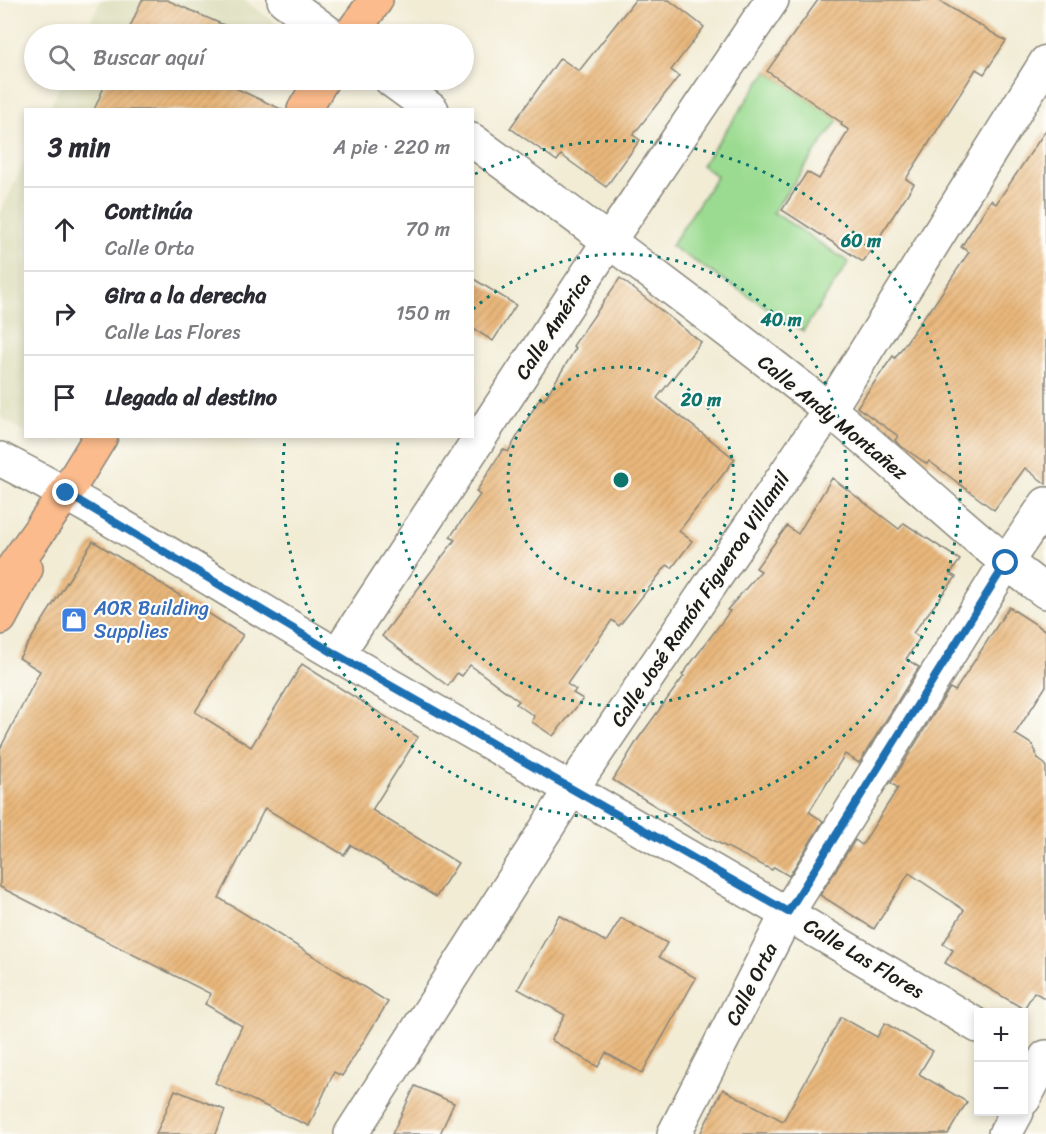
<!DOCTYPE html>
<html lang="es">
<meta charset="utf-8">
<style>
body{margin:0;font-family:Sriracha,sans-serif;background:#f7f7f7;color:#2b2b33}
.controls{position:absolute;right:18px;bottom:18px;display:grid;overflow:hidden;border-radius:0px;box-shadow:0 3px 9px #0003}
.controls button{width:54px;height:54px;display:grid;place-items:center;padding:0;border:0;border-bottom:2px solid #e1e1e2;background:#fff;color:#2b2b33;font:30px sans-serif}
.stop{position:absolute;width:18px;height:18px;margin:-14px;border:4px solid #1f6fb2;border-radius:50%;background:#fff}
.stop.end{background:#1f6fb2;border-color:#fff;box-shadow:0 2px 6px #0008}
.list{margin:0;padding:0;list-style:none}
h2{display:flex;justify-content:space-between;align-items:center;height:78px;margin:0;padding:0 24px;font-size:26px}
h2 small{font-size:20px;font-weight:400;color:#7c7c81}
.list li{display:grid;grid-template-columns:39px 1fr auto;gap:18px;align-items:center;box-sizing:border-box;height:84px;padding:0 24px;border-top:2px solid #e1e1e2}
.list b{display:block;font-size:22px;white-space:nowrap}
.list p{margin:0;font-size:20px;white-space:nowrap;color:#7c7c81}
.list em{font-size:20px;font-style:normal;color:#7c7c81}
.icon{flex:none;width:33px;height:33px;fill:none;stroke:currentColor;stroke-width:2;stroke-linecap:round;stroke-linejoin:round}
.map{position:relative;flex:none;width:1046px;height:1134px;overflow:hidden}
.search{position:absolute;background:#fff;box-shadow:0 3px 9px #0003;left:24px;top:24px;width:450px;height:66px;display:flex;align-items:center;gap:15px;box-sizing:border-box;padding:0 21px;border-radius:33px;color:#7c7c81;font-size:22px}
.panel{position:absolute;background:#fff;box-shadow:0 3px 9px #0003;left:24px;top:108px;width:450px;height:330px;border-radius:0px}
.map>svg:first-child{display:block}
.built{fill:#dddebc}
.green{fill:#9bdb91;stroke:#5c7c56;stroke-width:1.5}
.building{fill:url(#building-hatch)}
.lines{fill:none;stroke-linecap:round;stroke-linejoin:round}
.street-casing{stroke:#878478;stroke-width:36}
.primary-casing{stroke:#878478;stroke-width:36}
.street{stroke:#fff;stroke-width:33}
.primary{stroke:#fbbb8c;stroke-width:33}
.route{stroke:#1f6fb2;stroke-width:8}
.ring{fill:none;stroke:#0f766e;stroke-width:3;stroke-dasharray:3 6}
.labels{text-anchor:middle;stroke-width:4.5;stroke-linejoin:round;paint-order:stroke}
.street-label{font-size:20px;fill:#1c1c1c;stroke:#fdfcf7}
.shop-label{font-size:20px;fill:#366cbe;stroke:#fdfcf7;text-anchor:start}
.centre{fill:#0f766e;stroke:#fdfcf7;stroke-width:3}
.ring-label{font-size:18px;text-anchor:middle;font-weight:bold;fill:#0f766e;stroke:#fdfcf7;stroke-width:4.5;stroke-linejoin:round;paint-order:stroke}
</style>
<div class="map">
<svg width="1046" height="1134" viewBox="0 0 1046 1134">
<defs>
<pattern id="building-hatch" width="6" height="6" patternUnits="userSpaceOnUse" patternTransform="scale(1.5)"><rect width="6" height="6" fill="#e9b77b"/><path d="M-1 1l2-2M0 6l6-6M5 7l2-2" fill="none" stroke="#c79d6a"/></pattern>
</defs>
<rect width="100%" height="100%" fill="#fdfcf7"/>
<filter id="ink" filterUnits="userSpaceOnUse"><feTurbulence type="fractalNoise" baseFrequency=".0167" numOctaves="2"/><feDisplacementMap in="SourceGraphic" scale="12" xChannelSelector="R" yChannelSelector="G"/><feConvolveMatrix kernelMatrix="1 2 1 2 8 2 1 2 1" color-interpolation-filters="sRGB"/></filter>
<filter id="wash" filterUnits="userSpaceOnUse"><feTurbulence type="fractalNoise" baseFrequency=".008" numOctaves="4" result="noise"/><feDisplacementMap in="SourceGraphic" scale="24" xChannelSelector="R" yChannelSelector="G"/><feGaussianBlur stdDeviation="1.35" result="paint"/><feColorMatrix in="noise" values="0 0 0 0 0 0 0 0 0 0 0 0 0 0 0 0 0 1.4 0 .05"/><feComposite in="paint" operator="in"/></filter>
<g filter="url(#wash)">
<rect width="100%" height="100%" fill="#f2ecd5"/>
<!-- built -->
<g class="built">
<polygon points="101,0 244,0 275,22 275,34 84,34"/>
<polygon points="63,80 255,80 237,109 49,110"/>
<polygon points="25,160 25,432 0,417 0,214"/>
</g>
<!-- green -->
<polygon class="green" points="767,71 838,120 773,212 849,262 803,331 671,246 717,176 702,165"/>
<g id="blocks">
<!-- building -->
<g class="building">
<polygon points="142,0 167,0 244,34 127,34"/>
<polygon points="635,0 669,0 704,27 671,70 679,76 633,135 640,140 606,187 561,155 557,161 510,128 560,58 579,71"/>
<polygon points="818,0 938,0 1006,41 984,74 976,69 906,179 914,184 863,262 782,210 807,172 819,179 849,130 841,125 842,123 767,71"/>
<polygon points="107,80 223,80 222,82 283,110 94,110"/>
<polygon points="1046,130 1046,484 1025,468 994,510 929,461 927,464 898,444 895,440 898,436 857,407 893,356 895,358 928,311 929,312 969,252 961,247 991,200 996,204"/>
<polygon points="472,278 516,305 493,341 472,328"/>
<polygon points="620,278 701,342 657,398 735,459 679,531 692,541 672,568 667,565 619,626 612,620 567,684 576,690 573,693 583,699 553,736 532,722 534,716 516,704 519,701 470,665 462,676 457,673 448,686 382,636 455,540 450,537 480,495 476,492 503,449 508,452 540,398 544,400 576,348 573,346"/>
<polygon points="832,478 899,529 904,523 960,560 950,574 956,577 913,633 920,638 906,659 919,667 859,763 845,754 809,812 823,821 789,876 774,867 772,870 699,833 613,780 638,739 684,676 682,675 730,611 727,610 761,571 756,568 787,526 798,534"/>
<polygon points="93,541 243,635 195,712 251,747 302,664 418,737 372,810 458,863 436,897 351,845 344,855 265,808 219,898 388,1002 342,1076 334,1072 309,1126 215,1083 242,1026 205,1004 211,994 0,887 0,749 40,671 19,658"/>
<polygon points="1009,607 1046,631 1046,686 1015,734 1033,745 1038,759 1046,765 1046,999 1034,992 1024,1009 945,963 953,950 943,944 964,910 909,873 874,929 820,895 855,840 862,845 898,788 891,783 950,688 955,691"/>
<polygon points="559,915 606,942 621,918 667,943 659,957 696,978 642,1073 606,1053 598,1067 551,1040 565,1015 518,989"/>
<polygon points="841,1017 877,1037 885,1023 933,1051 919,1074 967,1102 948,1134 700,1134 723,1089 783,1121"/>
<polygon points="415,1086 454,1103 440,1134 392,1134"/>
<polygon points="175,1090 225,1110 216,1134 156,1134"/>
</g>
</g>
</g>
<g filter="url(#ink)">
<use href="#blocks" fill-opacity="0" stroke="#878478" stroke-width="1.5"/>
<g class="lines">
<defs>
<g id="street">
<polyline points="284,0 330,34"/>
<polyline points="391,80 432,110"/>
<path d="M472,140c120,88 239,176 355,268 75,60 141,128 219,184"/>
<path d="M0,459c118,60 229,133 344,200 212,122 424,242 634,367"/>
<polyline points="337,655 609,241 772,0"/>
<polyline points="1024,1099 1046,1057"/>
<polyline points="351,1134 571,790 829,410 1046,62"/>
<polyline points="674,1134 788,912 1006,563 1046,504"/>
<polyline points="1005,1134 1017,1112"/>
</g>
<g id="primary">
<polyline points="351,34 376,0"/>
<polyline points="304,110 322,80"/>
<polyline points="0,586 66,493 101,436"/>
<polyline points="0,618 26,569"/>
</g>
</defs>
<!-- street casing -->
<use href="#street" class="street-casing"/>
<!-- primary casing -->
<use href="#primary" class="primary-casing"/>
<!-- street -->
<use href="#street" class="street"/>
<!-- primary -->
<use href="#primary" class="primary"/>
</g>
</g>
<g class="lines" filter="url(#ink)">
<!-- route -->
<polyline class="route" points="66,493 337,655 788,912 1006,563"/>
</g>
<!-- distance rings -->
<g class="ring">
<circle cx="621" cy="480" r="113"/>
<path d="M473 309A226 226 0 1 1 399 437"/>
<path d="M475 174A339 339 0 1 1 285 439"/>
</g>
<!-- icons -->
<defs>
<symbol id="shop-square" viewBox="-11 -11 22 22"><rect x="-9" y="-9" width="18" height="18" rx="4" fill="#3f7fe0" stroke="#fdfcf7"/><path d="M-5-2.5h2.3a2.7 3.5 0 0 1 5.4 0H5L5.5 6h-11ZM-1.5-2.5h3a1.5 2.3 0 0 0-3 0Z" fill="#fff"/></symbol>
</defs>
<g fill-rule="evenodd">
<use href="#shop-square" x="59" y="605" width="30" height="30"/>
</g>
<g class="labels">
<!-- street labels -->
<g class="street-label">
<text transform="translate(553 326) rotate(-57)" y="7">Calle América</text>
<text transform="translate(833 417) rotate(39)" y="7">Calle Andy Montañez</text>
<text transform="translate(700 599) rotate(-56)" y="7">Calle José Ramón Figueroa Villamil</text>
<text transform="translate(864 958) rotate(31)" y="7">Calle Las Flores</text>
<text transform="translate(751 984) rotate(-63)" y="7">Calle Orta</text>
</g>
<!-- shop labels -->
<g class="shop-label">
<text x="94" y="615">AOR Building<tspan x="94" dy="23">Supplies</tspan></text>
</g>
</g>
<circle cx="621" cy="480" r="9" class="centre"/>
<g class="ring-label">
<text x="861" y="247">60 m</text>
<text x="781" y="326">40 m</text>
<text x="701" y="406">20 m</text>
</g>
</svg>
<div class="controls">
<button>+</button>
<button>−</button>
</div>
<div class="stop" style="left:1006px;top:563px"></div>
<div class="stop end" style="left:66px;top:493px"></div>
<div class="search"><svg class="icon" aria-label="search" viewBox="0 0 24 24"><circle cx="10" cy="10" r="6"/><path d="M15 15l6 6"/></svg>Buscar aquí</div>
<section class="panel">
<h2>3 min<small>A pie · 220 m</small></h2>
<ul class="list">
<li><svg class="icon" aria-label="ahead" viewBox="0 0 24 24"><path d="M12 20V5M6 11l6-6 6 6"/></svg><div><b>Continúa</b><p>Calle Orta</p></div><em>70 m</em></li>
<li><svg class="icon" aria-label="right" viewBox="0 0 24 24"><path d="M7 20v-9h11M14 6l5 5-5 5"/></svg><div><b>Gira a la derecha</b><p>Calle Las Flores</p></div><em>150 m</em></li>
<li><svg class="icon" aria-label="arrive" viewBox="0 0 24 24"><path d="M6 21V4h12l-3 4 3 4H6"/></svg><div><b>Llegada al destino</b></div></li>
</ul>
</section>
</div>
